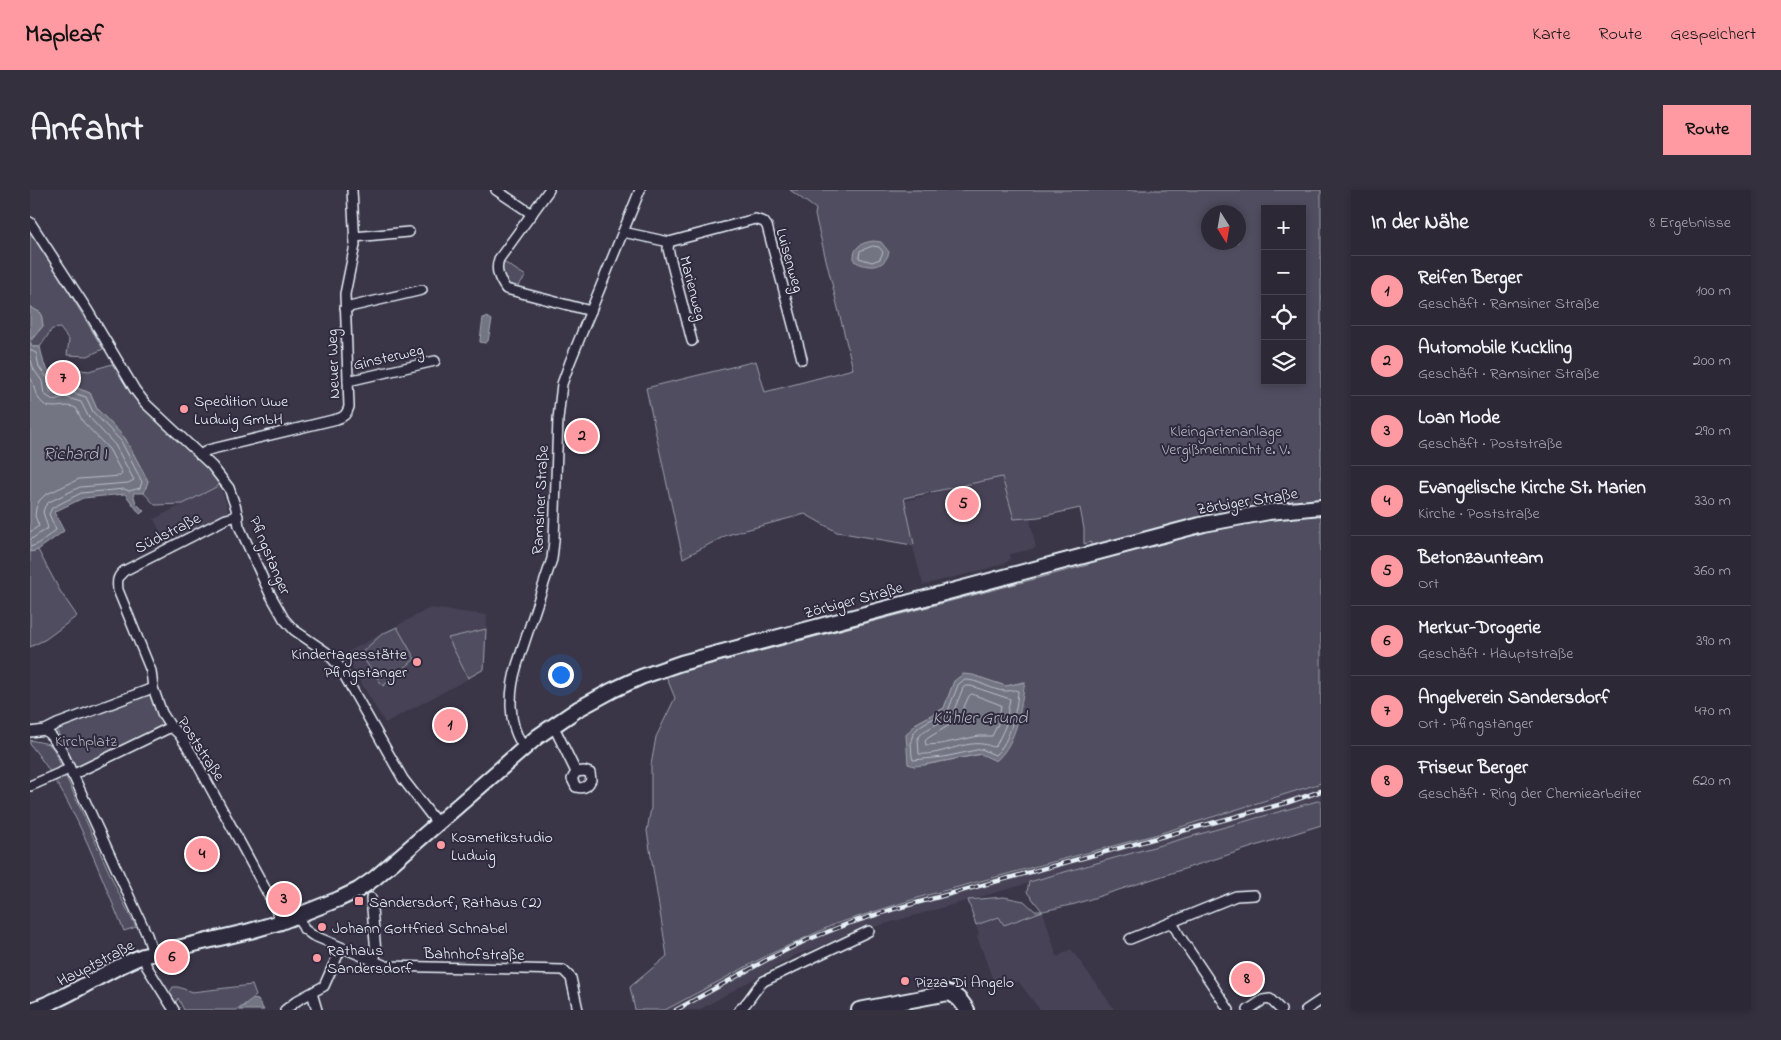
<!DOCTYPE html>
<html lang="de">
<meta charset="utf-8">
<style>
body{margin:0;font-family:"Indie Flower",sans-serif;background:#34303e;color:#f1f3f6}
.controls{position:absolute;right:15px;top:15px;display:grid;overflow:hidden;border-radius:0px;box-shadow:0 2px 8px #0003}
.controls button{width:45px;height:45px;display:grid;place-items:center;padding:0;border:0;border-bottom:1px solid #484451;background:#2c2836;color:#f1f3f6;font:25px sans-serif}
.compass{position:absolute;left:1171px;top:15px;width:45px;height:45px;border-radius:50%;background:#2c2836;box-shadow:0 2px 8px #0003;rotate:169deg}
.you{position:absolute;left:530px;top:484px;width:18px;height:18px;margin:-12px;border:4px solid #fff;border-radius:50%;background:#1a73e8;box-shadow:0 0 0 8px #1a73e833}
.badge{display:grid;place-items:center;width:32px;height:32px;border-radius:50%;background:#ff9aa2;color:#111;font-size:16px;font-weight:700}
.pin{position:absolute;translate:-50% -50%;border:2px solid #fff;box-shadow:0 1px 5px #0006}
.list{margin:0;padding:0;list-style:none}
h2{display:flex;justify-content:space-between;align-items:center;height:65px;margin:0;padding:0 20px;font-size:21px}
h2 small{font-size:16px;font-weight:400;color:#a6a6ad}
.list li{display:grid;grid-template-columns:32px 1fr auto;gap:15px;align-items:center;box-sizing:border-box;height:70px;padding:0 20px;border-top:1px solid #484451}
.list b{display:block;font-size:19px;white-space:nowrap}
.list p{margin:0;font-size:16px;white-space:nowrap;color:#a6a6ad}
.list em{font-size:16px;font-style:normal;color:#a6a6ad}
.icon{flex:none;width:28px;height:28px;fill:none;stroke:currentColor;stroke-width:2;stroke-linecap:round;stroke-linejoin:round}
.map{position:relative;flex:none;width:1291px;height:820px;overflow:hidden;border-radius:0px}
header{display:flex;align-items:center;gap:30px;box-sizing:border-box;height:70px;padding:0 25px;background:#ff9aa2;color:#111}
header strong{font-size:24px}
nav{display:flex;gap:28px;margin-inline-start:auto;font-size:18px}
.intro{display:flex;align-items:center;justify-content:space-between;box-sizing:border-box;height:120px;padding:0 30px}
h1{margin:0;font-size:35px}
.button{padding:12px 22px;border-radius:0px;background:#ff9aa2;color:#111;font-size:18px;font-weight:700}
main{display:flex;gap:30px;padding:0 30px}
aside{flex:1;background:#2c2836;border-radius:0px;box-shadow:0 2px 8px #0003}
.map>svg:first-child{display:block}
.built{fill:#464354}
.green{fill:#504e5f;stroke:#9ca0ac;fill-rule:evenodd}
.water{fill:#737482;stroke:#a2a6b1}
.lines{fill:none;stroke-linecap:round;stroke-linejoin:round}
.shore{stroke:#b9bfc9;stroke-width:1}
.street-casing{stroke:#e8f1f8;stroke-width:12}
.secondary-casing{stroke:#e8f1f8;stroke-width:18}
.street{stroke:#2f2a3d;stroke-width:9}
.secondary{stroke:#2f2a3d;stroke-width:14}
.rail-casing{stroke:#e8f1f8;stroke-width:4.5}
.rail{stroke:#2f2a3d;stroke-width:2.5;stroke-dasharray:8;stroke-linecap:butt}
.poi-dot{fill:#ff9aa2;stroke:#2f2a3d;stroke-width:2}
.labels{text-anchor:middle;stroke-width:4;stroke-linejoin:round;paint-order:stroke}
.street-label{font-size:16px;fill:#e8f1f8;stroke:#2f2a3d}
.poi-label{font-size:16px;fill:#e8f1f8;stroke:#2f2a3d;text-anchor:start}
.park-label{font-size:16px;fill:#b3b8c2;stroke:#2f2a3d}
.water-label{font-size:18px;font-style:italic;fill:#aeb2bd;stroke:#2f2a3d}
</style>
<header>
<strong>Mapleaf</strong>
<nav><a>Karte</a><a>Route</a><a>Gespeichert</a></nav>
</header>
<div class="intro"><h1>Anfahrt</h1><a class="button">Route</a></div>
<main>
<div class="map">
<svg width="1291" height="820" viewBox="0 0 1291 820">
<rect width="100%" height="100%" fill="#3a3648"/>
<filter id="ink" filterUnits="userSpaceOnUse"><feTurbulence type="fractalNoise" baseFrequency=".02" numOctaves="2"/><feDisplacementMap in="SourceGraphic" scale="10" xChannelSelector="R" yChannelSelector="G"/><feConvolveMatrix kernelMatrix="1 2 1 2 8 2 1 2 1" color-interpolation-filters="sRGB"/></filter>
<g filter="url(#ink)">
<!-- built -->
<g class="built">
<polygon points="990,281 1006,358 980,364 980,369 977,372 953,380 893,395 871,312"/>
<polygon points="190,295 198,320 194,326 136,354 124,329"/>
<polygon points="400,418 457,425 455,480 355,533 314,464"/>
<polygon points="1291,593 1291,610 844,737 766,765 669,820 635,820 737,765 805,734 894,706 1128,644"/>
<polygon points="1013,721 1027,767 1041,759 1085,820 1010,820 988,791 966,799 947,746 949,745 946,735 969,727 974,735"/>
</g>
<!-- green -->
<g class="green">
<path d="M760,0h531v593l-163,51 -234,62 -89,28 -67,31 -103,55h-30l-5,-23 37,-31 -20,-125 4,-23v-43l5,-28 19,-39 -9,-22 422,-111 3,-23 -7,2v-15l-4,-21 -41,9 -25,2 -12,-42 -98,21 10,46 -2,1 -75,-13 -32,-18 -78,21 -44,23 -37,-170 110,-27 9,31 88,-23 -38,-154 1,-6zM1235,19h37v172h-37zM1178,22h30v30h-30zM924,491l38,1 14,4 18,-4 -42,72 -58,11 -9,-41 29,-16z"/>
<polygon points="0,37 73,159 58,166 37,165 39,150 30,138 22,139 10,157 3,157 0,152 13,136 11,123 0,117"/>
<polygon points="469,69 496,86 484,101 476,99"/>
<polygon points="82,174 108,209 175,275 190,295 153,314 125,315 114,303 118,291 95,248 67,219 60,203 44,197 44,179 59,181"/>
<polygon points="8,360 30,401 47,426 16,449 0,457 0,362"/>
<polygon points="367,437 385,469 353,496 330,464 352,444"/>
<polygon points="456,439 454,479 438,488 418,448"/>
<polygon points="119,502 135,540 49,578 42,577 26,538"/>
<path d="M0,550l19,4 5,6 64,142 18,35 -12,4c-27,-64 -50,-132 -94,-187z"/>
<polygon points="1291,610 1291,635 1045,714 1013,721 974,735 969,727 946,735 938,710 974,707 994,711 1005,721 1012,721 997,702 999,692"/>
<polygon points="222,795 226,806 207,820 154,820 148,808 145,814 140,802 143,797 148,797 162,802"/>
</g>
<!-- water -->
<g class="water">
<path d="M843,51l8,1 8,10c-4,17 -21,17 -35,9 -1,-14 6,-18 19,-20z"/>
<polygon points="0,117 11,123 13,136 0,150"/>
<polygon points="456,127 462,130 458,151 455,153 450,152 450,150 453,128"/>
<polygon points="0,152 3,157 10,157 14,174 23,187 24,200 32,195 44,197 60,203 67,219 95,248 118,291 114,303 103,303 106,313 114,321 110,324 95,304 53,308 24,322 34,341 8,360 0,362"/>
<path d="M933,484l10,1 33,11 19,-4c-5,28 -7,59 -29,79l-15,-7 -57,11 -10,1 -6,-2 -2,-29 9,-11 29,-16 10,-27z"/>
<polygon points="223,809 228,810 234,820 209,820"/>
</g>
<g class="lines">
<!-- shore -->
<g class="shore">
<polygon points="843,56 849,57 853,62 850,69 842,72 829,68 830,61"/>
<polyline points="0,160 6,163 9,177 18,189 19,199 21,203 27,204 34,200 56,207 63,222 91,251 112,292 110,298 99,301 94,299 51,303 22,318 19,324 26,340 6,355 0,357"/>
<polyline points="0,167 4,180 12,191 14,204 23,210 35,207 51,212 58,226 85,255 104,290 98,293 50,297 19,312 15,316 13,322 18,338 0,350"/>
<path d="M0,187c6,9 3,15 9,22 10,15 24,3 37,9l7,14 26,27 13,24 -2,3 -41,3 -34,16 -6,6 -3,7 -1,8 4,10 -9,6"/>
<path d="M934,490c15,-1 27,11 42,11 5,0 7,-2 12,0 -1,18 -8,52 -23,64l-14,-6 -37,8 -31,3c-2,-5 -1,-10 -2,-16 0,-20 23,-24 37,-33l10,-26z"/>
<path d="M936,496h5l39,13 -5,28 -9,19 -3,1c-24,-11 -49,9 -74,7l-1,-16 5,-6 29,-17 11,-27z"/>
<polygon points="942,504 971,515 968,534 962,546 949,546 911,554 896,555 895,551 898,548 928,530 939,506"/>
</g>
<defs>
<g id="street">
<polyline points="466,0 502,24"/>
<path d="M519,0l-50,69c-4,11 0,20 7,30l85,22"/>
<polyline points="0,32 58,121 105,200 115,213 182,276 199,298 206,318 209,336 240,404 254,429 264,440 296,462 309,476 373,589 407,633"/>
<polyline points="593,42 639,52 725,29 734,32 737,36 772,169"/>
<polyline points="324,47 379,42"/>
<polyline points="639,52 638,59 662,151"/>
<polyline points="315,118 392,100"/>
<polyline points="318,191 405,171"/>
<path d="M170,265l8,-5 129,-31c7,-2 10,-5 12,-12l-4,-113 10,-49 -3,-55"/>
<path d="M208,326l-12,3 -102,52c-7,6 -7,10 -6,19l33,81 2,17 9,25 9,14 8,7 13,20 82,151 7,17"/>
<polyline points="522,536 527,543 546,582"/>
<polyline points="15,540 22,547 31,559 117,745 123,763"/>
<polyline points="0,542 15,540 27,534 123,498"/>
<path d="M494,557c-17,-22 -15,-56 -7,-82l35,-106 2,-18 4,-122 4,-35 8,-22 70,-172"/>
<path d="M554,581l6,2 1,7c-3,7 -8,9 -15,7l-4,-8 4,-7z"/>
<polyline points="42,585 141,537"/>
<polyline points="0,596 39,579"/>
<polyline points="341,708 346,762 344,772"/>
<polyline points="268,726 274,739 282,745 356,776 533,780 541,788 548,820"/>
<polyline points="1142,732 1149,745 1199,820"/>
<polyline points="1100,749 1206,706 1224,705"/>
<polyline points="113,766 117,777 144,820"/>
<polyline points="282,803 287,820"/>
<polyline points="255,820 268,810 294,796 311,758"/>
<path d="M709,820c11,-8 15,-21 25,-29l105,-50"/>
<polyline points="1218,820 1233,810 1240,809 1251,820"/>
<polyline points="1276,820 1291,810"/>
</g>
<g id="secondary">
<path d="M4,819c39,-13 71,-39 109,-53l107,-25 31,-9 58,-23 19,-9 17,-12 162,-141 41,-28 35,-19 28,-13 40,-14 523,-139 65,-12 52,-5"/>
<path d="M829,820l89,-17c9,2 14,9 19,17"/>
</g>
</defs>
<!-- street casing -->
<use href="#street" class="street-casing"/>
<!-- secondary casing -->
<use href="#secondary" class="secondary-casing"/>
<!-- street -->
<use href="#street" class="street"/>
<!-- secondary -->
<use href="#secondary" class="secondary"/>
<defs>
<polyline id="rail" points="646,820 740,768 777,750 820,733 864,719 1256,613 1291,601"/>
</defs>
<!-- rail casing -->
<use href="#rail" class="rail-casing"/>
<!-- rail -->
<use href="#rail" class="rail"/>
</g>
</g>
<!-- markers -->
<g class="poi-dot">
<circle cx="154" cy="219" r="5"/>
<circle cx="387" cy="472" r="5"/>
<circle cx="411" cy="655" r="5"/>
<rect x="324" y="706" width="10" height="10" rx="2.5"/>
<circle cx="292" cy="737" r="5"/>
<circle cx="287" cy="768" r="5"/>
<circle cx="875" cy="791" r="5"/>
</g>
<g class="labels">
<!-- street labels -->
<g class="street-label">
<text transform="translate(761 70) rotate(74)" y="6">Luisenweg</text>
<text transform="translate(664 98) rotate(75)" y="6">Marienweg</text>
<text transform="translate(358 166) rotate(-13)" y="6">Ginsterweg</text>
<text transform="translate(302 174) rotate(-92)" y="6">Neuer Weg</text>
<text transform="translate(509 310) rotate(-87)" y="6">Ramsiner Straße</text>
<text transform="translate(1217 310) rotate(-9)" y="6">Zörbiger Straße</text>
<text transform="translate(137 342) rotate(-27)" y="6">Südstraße</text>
<text transform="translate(241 365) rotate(67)" y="6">Pfingstanger</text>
<text transform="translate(823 409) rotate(-15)" y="6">Zörbiger Straße</text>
<text transform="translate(172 558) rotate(57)" y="6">Poststraße</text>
<text transform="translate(444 763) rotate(1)" y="6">Bahnhofstraße</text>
<text transform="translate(65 772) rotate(-27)" y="6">Hauptstraße</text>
</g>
<!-- poi labels -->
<g class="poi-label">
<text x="164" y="216">Spedition Uwe<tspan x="164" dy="18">Ludwig GmbH</tspan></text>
<text x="377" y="469" text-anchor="end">Kindertagesstätte<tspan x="377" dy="18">Pfingstanger</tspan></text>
<text x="421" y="652">Kosmetikstudio<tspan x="421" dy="18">Ludwig</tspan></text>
<text x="339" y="717">Sandersdorf, Rathaus (2)</text>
<text x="302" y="743">Johann Gottfried Schnabel</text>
<text x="297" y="765">Rathaus<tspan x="297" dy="18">Sandersdorf</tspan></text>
<text x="885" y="797">Pizza Di Angelo</text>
</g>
<!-- park labels -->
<g class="park-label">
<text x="1196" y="246">Kleingartenanlage<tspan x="1196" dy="18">Vergißmeinnicht e. V.</tspan></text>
<text x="56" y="556">Kirchplatz</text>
</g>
<!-- water labels -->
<g class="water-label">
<text x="45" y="269">Richard I</text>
<text x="950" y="533">Kühler Grund</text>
</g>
</g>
</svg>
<div class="controls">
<button>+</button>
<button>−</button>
<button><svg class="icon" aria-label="locate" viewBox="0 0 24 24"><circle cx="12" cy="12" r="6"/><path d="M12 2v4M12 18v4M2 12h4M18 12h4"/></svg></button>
<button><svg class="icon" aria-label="layers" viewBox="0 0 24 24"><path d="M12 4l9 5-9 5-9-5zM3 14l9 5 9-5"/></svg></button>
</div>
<svg class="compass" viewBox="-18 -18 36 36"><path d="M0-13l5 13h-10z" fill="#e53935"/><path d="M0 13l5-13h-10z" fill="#a6a6ad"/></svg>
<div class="you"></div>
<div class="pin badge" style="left:420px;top:535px">1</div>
<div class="pin badge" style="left:552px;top:246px">2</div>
<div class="pin badge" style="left:254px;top:709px">3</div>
<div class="pin badge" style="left:172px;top:664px">4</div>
<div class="pin badge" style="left:933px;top:314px">5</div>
<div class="pin badge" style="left:142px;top:767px">6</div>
<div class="pin badge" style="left:33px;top:188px">7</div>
<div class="pin badge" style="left:1217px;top:789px">8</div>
</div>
<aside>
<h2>In der Nähe<small>8 Ergebnisse</small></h2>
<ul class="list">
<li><span class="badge">1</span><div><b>Reifen Berger</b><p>Geschäft · Ramsiner Straße</p></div><em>100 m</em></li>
<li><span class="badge">2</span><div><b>Automobile Kuckling</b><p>Geschäft · Ramsiner Straße</p></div><em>200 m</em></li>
<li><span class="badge">3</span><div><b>Loan Mode</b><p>Geschäft · Poststraße</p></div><em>290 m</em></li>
<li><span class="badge">4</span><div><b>Evangelische Kirche St. Marien</b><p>Kirche · Poststraße</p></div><em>330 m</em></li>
<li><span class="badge">5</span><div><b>Betonzaunteam</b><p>Ort</p></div><em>360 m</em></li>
<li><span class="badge">6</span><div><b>Merkur-Drogerie</b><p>Geschäft · Hauptstraße</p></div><em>390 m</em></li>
<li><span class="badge">7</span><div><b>Angelverein Sandersdorf</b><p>Ort · Pfingstanger</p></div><em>470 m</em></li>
<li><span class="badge">8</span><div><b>Friseur Berger</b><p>Geschäft · Ring der Chemiearbeiter</p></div><em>620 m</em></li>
</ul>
</aside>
</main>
